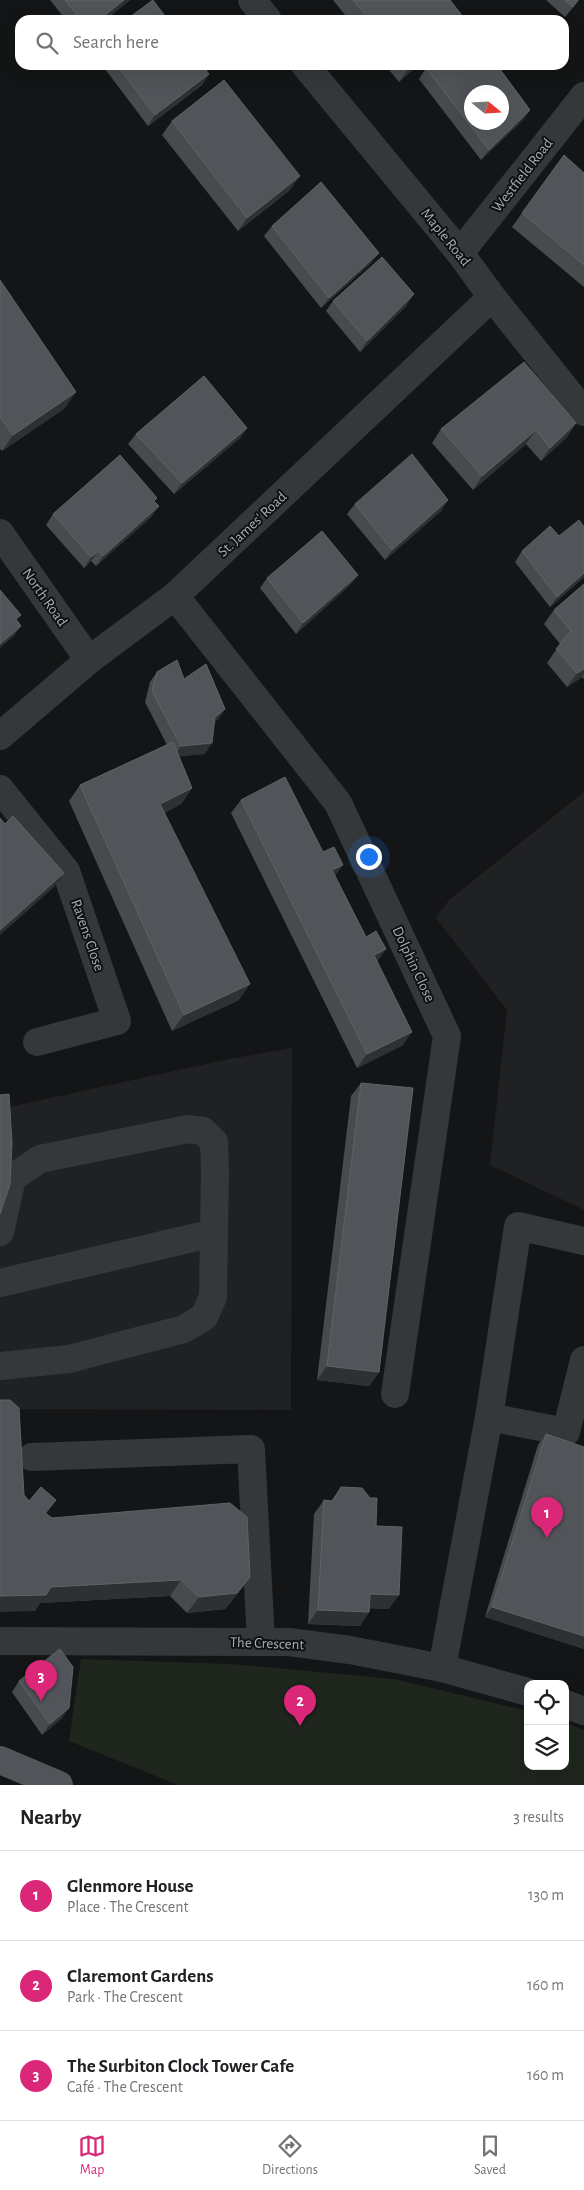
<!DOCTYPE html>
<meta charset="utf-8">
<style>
body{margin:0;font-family:"Alegreya Sans",sans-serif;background:#f6f6f6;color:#202124}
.controls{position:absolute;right:15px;bottom:15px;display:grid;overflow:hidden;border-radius:10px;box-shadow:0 5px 20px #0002}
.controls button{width:45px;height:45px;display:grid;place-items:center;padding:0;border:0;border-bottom:1px solid #e0e0e0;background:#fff;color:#202124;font:25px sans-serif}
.compass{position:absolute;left:464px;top:85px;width:45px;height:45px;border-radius:50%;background:#fff;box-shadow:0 5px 20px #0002;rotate:108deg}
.you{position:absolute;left:368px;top:856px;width:18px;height:18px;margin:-12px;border:4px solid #fff;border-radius:50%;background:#1a73e8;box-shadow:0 0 0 8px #1a73e833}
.badge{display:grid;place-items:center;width:32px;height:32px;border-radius:50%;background:#db2777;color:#fff;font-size:16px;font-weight:700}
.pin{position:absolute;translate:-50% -41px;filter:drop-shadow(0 1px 2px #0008)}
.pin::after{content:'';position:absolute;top:26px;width:18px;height:15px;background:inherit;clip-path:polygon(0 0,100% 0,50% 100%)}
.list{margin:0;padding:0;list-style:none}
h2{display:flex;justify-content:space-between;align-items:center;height:65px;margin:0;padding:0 20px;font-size:21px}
h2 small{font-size:16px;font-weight:400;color:#757577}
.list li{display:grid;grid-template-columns:32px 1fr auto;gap:15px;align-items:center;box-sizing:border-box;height:90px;padding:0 20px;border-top:1px solid #e0e0e0}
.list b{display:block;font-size:19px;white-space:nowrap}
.list p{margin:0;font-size:16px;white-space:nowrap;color:#757577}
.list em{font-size:16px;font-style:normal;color:#757577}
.icon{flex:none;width:28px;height:28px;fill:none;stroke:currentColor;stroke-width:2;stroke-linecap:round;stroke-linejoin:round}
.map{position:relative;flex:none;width:584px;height:1785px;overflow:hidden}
.search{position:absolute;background:#fff;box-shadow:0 5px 20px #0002;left:15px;right:15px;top:15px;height:55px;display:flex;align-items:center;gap:12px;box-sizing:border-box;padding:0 18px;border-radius:15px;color:#757577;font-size:19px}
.sheet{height:335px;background:#fff}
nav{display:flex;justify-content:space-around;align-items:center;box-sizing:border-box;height:70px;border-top:1px solid #e0e0e0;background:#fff;font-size:14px;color:#757577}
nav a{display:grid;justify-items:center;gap:2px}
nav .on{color:#db2777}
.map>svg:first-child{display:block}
.built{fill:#202123}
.green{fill:#1f261e}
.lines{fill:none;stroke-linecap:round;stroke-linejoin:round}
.minor{stroke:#35383b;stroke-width:28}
.major{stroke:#51555a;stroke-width:28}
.wall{fill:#474b4e}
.shaded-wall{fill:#2e3133}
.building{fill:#515559;stroke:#5f6368;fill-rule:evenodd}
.labels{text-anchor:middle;stroke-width:4;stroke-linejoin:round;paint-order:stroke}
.street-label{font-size:15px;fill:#a6afb7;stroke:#0f1011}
</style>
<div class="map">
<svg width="584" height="1785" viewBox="0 0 584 1785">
<rect width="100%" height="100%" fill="#141516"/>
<!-- built -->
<g class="built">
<polygon points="584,792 584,1210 490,1165 507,1010 436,918 449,900"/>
<polygon points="292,1048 291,1410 0,1409 0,1109 229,1059"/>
</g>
<!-- green -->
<polygon class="green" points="81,1659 232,1664 394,1679 528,1711 528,1766 565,1766 565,1722 584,1730 584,1785 178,1785 69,1741"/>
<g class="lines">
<!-- minor -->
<g class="minor">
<polyline points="252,0 268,20"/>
<polyline points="305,65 460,253 492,297 584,412"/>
<polyline points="460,253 584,96"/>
<polyline points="0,533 89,660"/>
<polyline points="175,596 338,803 447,1036 395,1394"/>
<polyline points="0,736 89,660 175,596 492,297"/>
<polyline points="0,789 66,871 117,1021 37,1042"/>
<polyline points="0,1232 12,1178 40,1159 188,1129 203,1131 214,1142 215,1170 213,1297 204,1317 184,1329 69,1359 0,1366"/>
<polyline points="0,1283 214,1233"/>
<polyline points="489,1417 566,1432 584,1360"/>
<polyline points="32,1457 251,1449 261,1642"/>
<polyline points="0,1641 289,1642 350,1650 442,1668 528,1692"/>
<polyline points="442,1668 489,1417 518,1226 584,1241"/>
<polyline points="565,1704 584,1711"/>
</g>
<!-- major -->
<polyline class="major" points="0,1760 59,1785"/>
</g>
<!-- wall -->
<g class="wall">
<polygon points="50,0 130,0 105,20 66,20"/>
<polygon points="333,0 450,0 463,20 349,20"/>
<polygon points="546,0 579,0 565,17"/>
<polygon points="102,65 202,65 209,74 202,85 148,126"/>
<polygon points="385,65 418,65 399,82"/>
<polygon points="426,68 523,120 481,160 419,79"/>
<polygon points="172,121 290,190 238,231 162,135"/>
<polygon points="584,173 584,287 512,227 522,213"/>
<polygon points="272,226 371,263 321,308 264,236"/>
<polygon points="0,280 65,408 2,451 0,449"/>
<polygon points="333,301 407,305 360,352 326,311"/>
<polygon points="576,423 567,437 541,461 526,444 473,490 432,443 441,429"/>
<polygon points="247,428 240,438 174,494 128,444 136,434"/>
<polygon points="155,502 159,506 151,517 96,566 91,561 84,568 46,525 53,514"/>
<polygon points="355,504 441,511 385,560 347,514"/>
<polygon points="559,536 584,577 550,607 515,562 522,551"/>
<polygon points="358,575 350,585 296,634 260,588 267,578"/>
<polygon points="584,584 584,679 582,677 567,687 547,663 560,644 544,624 554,610"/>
<polygon points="157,672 184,679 225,709 218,719 214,722 205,754 178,756 192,788 181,804 164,813 239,1000 172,1031 69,801 80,785 167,745 145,702 150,682"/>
<polygon points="241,800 335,876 366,937 386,949 377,961 403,1045 357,1068 231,813"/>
<polygon points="361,1083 379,1372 369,1386 317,1380 351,1096"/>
<polygon points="546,1434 584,1447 584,1649 485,1617 538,1445"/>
<polygon points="341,1487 376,1526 389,1609 370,1608 369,1612 360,1626 308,1624 314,1514 324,1500 331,1501"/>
<polygon points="24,1495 29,1501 52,1518 250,1577 238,1593 225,1609 187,1613 170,1596 40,1603 35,1611"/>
<polygon points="19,1681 62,1718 42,1735 12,1692"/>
</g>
<!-- shaded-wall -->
<g class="shaded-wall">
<polygon points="124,0 130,0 105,20 99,20"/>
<polygon points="413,65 418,65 399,82 409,68"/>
<polygon points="209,74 202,85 148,126 155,115"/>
<polygon points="530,110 523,120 481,160 489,150"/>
<polygon points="300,176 290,190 238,231 247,218"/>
<polygon points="379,253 371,263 321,308 329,298"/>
<polygon points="414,294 407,305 360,352 367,341"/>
<polygon points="76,392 65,408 2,451 13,435"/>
<polygon points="576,423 567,437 541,461 550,448"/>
<polygon points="247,428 240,438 174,494 182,483"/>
<polygon points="536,430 526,444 473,490 482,476"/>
<polygon points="448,500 441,511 385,560 392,550"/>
<polygon points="159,506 151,517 96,566 103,556"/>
<polygon points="99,551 91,561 84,568 91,557"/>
<polygon points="584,573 584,577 550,607 557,597"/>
<polygon points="358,575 350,585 296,634 303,623"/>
<polygon points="21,626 14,636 0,648 0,644"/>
<polygon points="584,669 584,674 582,677 567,687 577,673"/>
<polygon points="225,709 218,719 208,728 215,717"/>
<polygon points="212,743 205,754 174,757 181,746"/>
<polygon points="192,788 181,804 149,820 160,804"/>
<polygon points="343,865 333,879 332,870"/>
<polygon points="64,873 54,887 0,935 0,930"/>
<polygon points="386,949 376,963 374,955"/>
<polygon points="250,984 239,1000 172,1031 184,1015"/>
<polygon points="412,1032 403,1045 357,1068 367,1054"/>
<polygon points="327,1366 379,1372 369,1386 317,1380"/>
<polygon points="56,1500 45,1516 45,1513"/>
<polygon points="250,1577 238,1593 225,1609 187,1613 199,1597"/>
<polygon points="181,1580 170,1596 40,1603 35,1611 0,1612 0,1596 51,1587"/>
<polygon points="370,1594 399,1595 389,1609 361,1608"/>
<polygon points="492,1607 584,1636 584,1649 485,1617"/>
<polygon points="318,1610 369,1612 360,1626 308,1624"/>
<polygon points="69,1708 62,1718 42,1735 50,1724"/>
</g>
<!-- building -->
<g class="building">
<polygon points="65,0 124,0 99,20 81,20"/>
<polygon points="153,0 168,20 126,20"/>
<polygon points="353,0 450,0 464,18 462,20 370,20"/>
<polygon points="565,0 578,0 573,7"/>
<polygon points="117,65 202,65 209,74 155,115"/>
<polygon points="406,65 413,65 409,68"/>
<path d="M430,65h67l33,45 -41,40 -63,-82zM472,92h30v30h-30z"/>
<polygon points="224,80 300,176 247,218 172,121"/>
<polygon points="564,155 584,173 584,265 522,213"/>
<polygon points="321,182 379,253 329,298 272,226"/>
<polygon points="382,257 414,294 367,341 333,301"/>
<polygon points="0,280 76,392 13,435 0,417"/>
<polygon points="524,362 576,423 550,448 536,430 482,476 441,429"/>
<polygon points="204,376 247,428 182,483 136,434"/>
<polygon points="412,454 448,500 392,550 355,504"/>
<polygon points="120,455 157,498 154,501 159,506 103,556 99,551 91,557 53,514"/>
<polygon points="579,520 584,527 584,573 557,597 522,551 550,526 559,536"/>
<polygon points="322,531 358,575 303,623 267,578"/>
<polygon points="584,584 584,669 577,673 556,649 571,631 554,610"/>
<polygon points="0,590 21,615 16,619 21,626 0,644"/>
<polygon points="177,660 184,679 206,664 225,709 215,717 212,743 181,746 152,691 157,672"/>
<polygon points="173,742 192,788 160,804 250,984 184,1015 80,785"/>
<polygon points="285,777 323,852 334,847 343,865 332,870 366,937 376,931 386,949 374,955 412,1032 367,1054 241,800"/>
<polygon points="13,816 64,873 0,930 0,818 5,824"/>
<polygon points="361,1083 413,1088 379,1372 327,1366"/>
<polygon points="9,1094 12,1143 10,1184 0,1214 0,1095"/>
<polygon points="0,1400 10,1400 19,1408 24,1495 29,1501 41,1487 56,1500 45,1513 52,1518 230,1503 247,1517 250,1577 237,1593 199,1597 181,1580 51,1587 46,1595 0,1596"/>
<polygon points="546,1434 584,1447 584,1636 492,1607"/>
<polygon points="341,1487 362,1488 370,1498 377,1498 376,1526 402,1527 399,1595 370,1594 369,1612 318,1610 324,1500 333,1501"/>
<polygon points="60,1649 73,1667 69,1708 50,1724 19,1681"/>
</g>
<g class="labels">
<!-- street labels -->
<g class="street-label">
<text transform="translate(522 175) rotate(-52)" y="5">Westfield Road</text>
<text transform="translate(446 237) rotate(51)" y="5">Maple Road</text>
<text transform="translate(252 524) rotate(-43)" y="5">St. James' Road</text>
<text transform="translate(45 597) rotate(55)" y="5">North Road</text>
<text transform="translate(88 935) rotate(71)" y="5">Ravens Close</text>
<text transform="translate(414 964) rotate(65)" y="5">Dolphin Close</text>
<text transform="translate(267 1643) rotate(2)" y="5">The Crescent</text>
</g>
</g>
</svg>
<div class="controls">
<button><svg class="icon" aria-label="locate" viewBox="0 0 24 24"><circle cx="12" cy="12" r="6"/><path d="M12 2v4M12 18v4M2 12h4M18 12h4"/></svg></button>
<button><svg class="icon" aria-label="layers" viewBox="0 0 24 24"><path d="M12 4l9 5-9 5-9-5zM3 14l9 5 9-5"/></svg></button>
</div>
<svg class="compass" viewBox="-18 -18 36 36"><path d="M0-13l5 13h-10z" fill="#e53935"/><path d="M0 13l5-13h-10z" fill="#757577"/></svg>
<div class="you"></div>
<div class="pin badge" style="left:547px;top:1538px">1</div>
<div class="pin badge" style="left:300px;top:1726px">2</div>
<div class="pin badge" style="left:41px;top:1701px">3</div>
<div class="search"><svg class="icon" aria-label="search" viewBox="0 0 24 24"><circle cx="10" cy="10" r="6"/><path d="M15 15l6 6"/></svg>Search here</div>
</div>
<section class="sheet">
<h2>Nearby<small>3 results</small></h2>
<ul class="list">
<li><span class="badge">1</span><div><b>Glenmore House</b><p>Place · The Crescent</p></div><em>130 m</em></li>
<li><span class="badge">2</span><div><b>Claremont Gardens</b><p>Park · The Crescent</p></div><em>160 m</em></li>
<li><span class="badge">3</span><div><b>The Surbiton Clock Tower Cafe</b><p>Café · The Crescent</p></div><em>160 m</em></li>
</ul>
</section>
<nav>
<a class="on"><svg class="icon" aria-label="map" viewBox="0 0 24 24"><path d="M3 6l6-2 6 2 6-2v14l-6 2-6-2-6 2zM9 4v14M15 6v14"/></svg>Map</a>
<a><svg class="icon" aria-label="directions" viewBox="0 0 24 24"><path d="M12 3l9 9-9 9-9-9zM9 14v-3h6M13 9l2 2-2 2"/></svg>Directions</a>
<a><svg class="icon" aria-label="saved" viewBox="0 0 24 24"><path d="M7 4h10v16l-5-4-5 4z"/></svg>Saved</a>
</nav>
